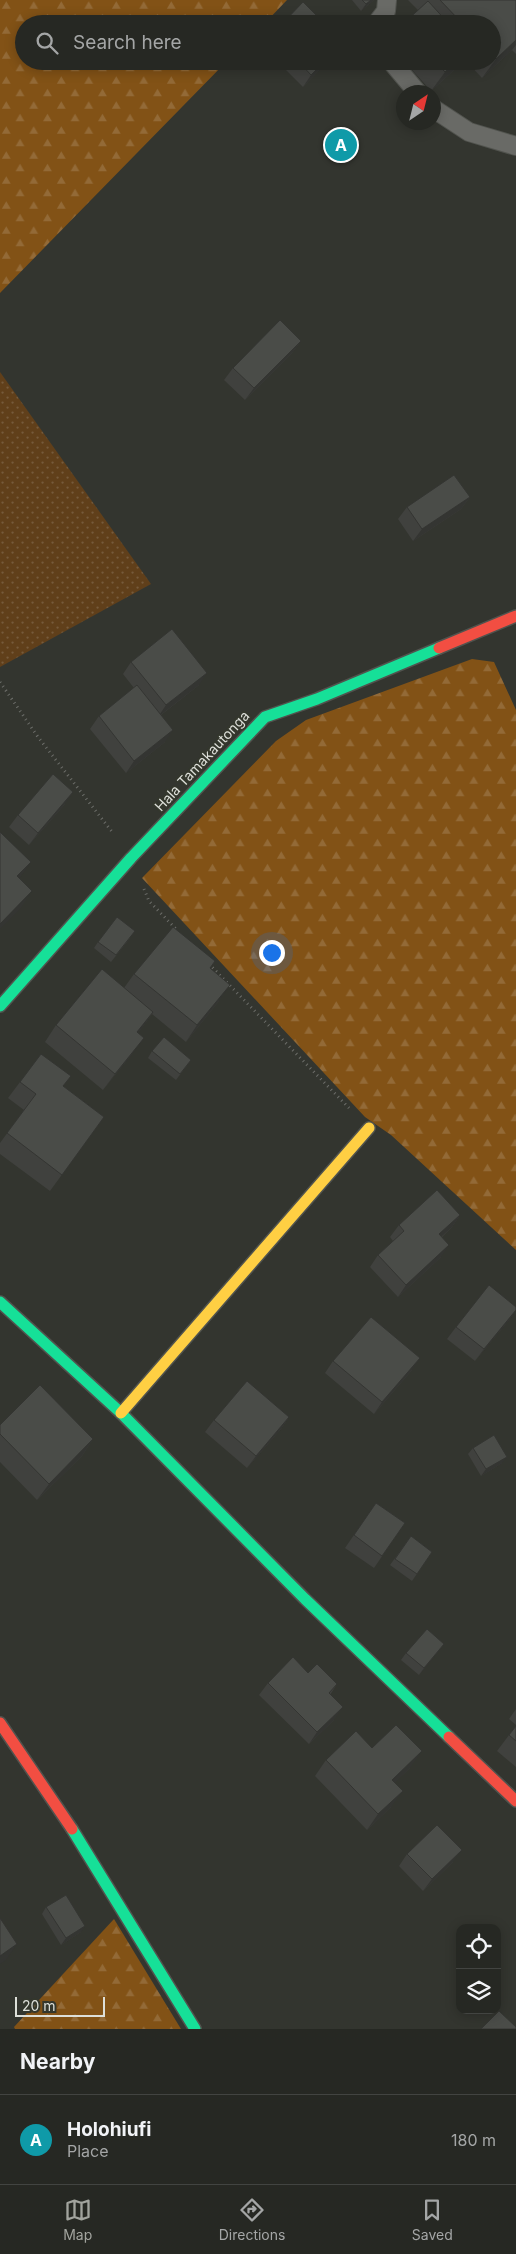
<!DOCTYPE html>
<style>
body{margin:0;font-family:Inter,sans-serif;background:#2e302b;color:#f1f3f6}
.controls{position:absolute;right:15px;bottom:15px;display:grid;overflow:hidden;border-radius:10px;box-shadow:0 2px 12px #0003}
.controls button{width:45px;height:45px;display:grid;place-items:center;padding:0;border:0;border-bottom:1px solid #424441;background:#262823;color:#f1f3f6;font:25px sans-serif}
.compass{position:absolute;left:396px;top:85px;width:45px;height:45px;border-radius:50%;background:#262823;box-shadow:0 2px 12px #0003;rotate:35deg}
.scale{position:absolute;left:15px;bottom:12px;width:90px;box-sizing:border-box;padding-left:5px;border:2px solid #dddfd9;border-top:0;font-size:14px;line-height:18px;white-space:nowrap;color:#dddfd9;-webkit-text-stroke:4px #34372d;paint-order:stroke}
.you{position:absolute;left:271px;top:952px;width:18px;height:18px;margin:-12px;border:4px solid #fff;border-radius:50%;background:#1a73e8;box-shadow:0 0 0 8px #1a73e833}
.badge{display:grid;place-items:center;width:32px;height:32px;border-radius:50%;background:#a2a49e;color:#fff;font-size:16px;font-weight:700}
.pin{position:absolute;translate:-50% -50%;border:2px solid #fff;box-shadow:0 1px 5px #0006}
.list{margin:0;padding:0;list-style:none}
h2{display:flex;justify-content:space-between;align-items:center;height:65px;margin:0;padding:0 20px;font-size:21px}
h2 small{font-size:16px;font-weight:400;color:#a4a6a6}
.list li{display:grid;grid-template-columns:32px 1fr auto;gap:15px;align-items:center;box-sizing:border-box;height:90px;padding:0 20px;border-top:1px solid #424441}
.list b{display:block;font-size:19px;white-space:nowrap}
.list p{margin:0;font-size:16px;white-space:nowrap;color:#a4a6a6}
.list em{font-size:16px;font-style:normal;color:#a4a6a6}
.icon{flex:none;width:28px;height:28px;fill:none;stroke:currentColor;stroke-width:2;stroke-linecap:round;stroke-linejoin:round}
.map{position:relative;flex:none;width:516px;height:2029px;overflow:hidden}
.search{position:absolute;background:#262823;box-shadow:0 2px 12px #0003;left:15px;right:15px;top:15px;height:55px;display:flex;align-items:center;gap:12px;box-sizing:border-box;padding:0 18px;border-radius:28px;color:#a4a6a6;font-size:19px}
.sheet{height:155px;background:#262823}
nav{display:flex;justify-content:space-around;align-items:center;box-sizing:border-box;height:70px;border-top:1px solid #424441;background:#262823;font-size:14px;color:#a4a6a6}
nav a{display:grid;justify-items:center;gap:2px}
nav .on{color:#a2a49e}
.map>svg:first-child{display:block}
.green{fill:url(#green-dots)}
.forest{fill:url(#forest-firs)}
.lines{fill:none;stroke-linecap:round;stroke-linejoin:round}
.lane-casing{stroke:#51534e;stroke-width:20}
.fast-casing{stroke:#51534e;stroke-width:14}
.slow-casing{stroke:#51534e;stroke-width:14}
.jam-casing{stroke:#51534e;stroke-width:14}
.path{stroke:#6d6e6a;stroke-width:3;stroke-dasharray:1 4;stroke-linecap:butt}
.lane{stroke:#696a66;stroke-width:18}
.fast{stroke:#16e098;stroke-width:11}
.slow{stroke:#ffcf43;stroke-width:11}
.jam{stroke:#f24e42;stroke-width:11}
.wall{fill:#40413e}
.shaded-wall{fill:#343532}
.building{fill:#4a4c48;stroke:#343532}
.labels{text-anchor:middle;stroke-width:4;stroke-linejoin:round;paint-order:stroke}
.street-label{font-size:14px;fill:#dddfd9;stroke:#34372d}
</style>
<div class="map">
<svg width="516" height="2029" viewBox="0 0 516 2029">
<defs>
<pattern id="green-dots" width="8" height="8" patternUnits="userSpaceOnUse" patternTransform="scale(1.25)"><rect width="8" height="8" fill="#603f1a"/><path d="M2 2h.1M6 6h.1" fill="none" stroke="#765a3b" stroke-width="1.8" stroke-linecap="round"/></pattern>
<pattern id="forest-firs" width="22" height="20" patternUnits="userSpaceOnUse" patternTransform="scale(1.25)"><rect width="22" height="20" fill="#825216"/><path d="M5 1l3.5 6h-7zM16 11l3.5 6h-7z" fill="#936a37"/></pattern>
</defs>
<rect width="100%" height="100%" fill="#33352f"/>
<!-- green -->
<polygon class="green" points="0,372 151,584 0,667"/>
<!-- forest -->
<g class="forest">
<polygon points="0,0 287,0 264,24 24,24 24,61 227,61 0,293"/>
<polygon points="472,659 494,662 516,710 516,1250 391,1135 365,1117 142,878 276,741 306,720"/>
<polygon points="114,1919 181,2029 15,2029 14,2027"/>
</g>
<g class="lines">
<defs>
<g id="lane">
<polyline points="376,24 386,11 387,0"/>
<polyline points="391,61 417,92"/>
<polyline points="434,109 469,132 516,146"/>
</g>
<g id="fast">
<polyline points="0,1006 131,858 265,717 317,699 439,648"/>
<polyline points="0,1302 121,1413 305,1599 449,1737"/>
<polyline points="72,1829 195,2029"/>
</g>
<polyline id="slow" points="121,1413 369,1128"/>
<g id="jam">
<polyline points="439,648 516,616"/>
<polyline points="0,1723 72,1829"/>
<polyline points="449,1737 516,1801"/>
</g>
</defs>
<!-- lane casing -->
<use href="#lane" class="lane-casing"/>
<!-- fast casing -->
<use href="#fast" class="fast-casing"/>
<!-- slow casing -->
<use href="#slow" class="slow-casing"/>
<!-- jam casing -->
<use href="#jam" class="jam-casing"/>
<!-- path -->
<g class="path">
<polyline points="0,682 38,737 113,833"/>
<polyline points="144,889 149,901 177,930"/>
<polyline points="209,964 349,1108"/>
</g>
<!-- lane -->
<use href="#lane" class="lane"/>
<!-- fast -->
<use href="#fast" class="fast"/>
<!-- slow -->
<use href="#slow" class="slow"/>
<!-- jam -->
<use href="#jam" class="jam"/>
</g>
<!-- wall -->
<g class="wall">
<polygon points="352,0 374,0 361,11"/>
<polygon points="408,0 516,0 516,54 512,50 482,78 466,61 492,61 492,24 403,24 418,10"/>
<polygon points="277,61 328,61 303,87"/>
<polygon points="404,61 464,61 431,91"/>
<polygon points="301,341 292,353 245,400 224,380 233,368"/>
<polygon points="470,497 461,509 413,541 398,519 407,507"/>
<polygon points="131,662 199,685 161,715 165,742 126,773 90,729 99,716 134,688 123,674"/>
<polygon points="65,804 29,845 9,827 18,815"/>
<polygon points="130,938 111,962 94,948 98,942"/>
<polygon points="215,961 210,968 219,1001 186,1042 152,1014 138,1033 132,1054 103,1090 45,1042 56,1025 124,988 134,974"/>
<polygon points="152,1051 191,1060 176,1080 148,1058"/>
<polygon points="20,1082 63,1086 104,1117 50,1191 0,1154 0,1143 24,1110 8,1098"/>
<polygon points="460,1215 452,1227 442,1237 441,1257 398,1297 370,1267 378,1255 393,1241 390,1237 399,1225"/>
<polygon points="516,1310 509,1320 475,1361 447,1339 456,1327"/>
<polygon points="333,1361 412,1370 374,1414 325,1373"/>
<polygon points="289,1417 281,1429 247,1468 205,1432 214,1420"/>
<polygon points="0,1425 93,1439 82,1456 37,1500 0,1462"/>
<polygon points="473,1448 502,1463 481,1476 468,1454"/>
<polygon points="376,1503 405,1523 374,1568 345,1548"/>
<polygon points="411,1536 432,1552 412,1581 390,1565"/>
<polygon points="444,1644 419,1675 401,1660 406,1653"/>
<polygon points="308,1673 337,1684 330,1695 334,1720 309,1744 259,1695 268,1683"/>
<polygon points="516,1709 516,1725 509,1719"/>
<polygon points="516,1726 516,1767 497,1751 509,1735"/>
<polygon points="372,1748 410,1768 395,1782 391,1807 367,1830 315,1776 326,1760"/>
<polygon points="407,1854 453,1862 423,1891 399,1866"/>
<polygon points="46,1907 81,1932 61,1945 42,1914"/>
</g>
<!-- shaded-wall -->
<g class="shaded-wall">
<polygon points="371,0 374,0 361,11 366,4"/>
<polygon points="516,40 516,45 512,50 482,78 496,59"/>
<polygon points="325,61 328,61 303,87 311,75"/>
<polygon points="457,61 464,61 431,91 445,72"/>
<polygon points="301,341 292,353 245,400 254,388"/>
<polygon points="470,497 461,509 413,541 422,529"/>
<polygon points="207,673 199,685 158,717 166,705"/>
<polygon points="173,730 165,742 126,773 134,761"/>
<polygon points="73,792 65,804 29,845 38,833"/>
<polygon points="31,862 19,879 17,876"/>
<polygon points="32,891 21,908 0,929 0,924"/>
<polygon points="230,985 219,1001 186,1042 197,1025"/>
<polygon points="153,1012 142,1028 125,1049 137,1032"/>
<polygon points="144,1038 132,1054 103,1090 115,1074"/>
<polygon points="460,1215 452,1227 431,1246 439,1234"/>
<polygon points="449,1245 441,1257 398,1297 406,1285"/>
<polygon points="516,1310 509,1320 475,1361 484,1349"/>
<polygon points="420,1358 412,1370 374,1414 382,1402"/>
<polygon points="289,1417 281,1429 247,1468 256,1456"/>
<polygon points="93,1439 82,1456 37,1500 49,1484"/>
<polygon points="507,1457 502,1463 481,1476 486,1469"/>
<polygon points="444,1644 440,1650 419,1675 424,1668"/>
<polygon points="343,1707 334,1720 309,1744 317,1732"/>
<polygon points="422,1751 410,1768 381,1796 392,1780"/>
<polygon points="403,1791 391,1807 367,1830 378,1814"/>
<polygon points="462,1850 453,1862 423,1891 432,1879"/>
<polygon points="85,1926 81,1932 61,1945 66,1938"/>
<polygon points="17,1944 6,1960 0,1964 0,1956"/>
</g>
<!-- building -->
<g class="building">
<polygon points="362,0 371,0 366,4"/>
<polygon points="440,0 516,0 516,40 496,59 492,55 492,24 455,24 459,20"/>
<polygon points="428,1 449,24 403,24"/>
<polygon points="303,2 325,24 282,24"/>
<polygon points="298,61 325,61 311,75"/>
<polygon points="435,61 457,61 445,72"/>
<polygon points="280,320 301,341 254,388 233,368"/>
<polygon points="454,475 470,497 422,529 407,507"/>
<polygon points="172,629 207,673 166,705 131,662"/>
<polygon points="137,685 173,730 134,761 99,716"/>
<polygon points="53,774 73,792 38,833 18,815"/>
<polygon points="0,832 31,862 17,876 32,891 0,924"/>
<polygon points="117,917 135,931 116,955 98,942"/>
<polygon points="173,927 215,961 210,968 230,985 197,1025 134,974"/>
<polygon points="102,969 153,1012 137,1032 144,1038 115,1074 56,1025"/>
<polygon points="164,1037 191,1060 180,1074 152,1051"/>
<polygon points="41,1054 71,1076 63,1086 104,1117 62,1175 7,1133 36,1094 20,1082"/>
<polygon points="437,1190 460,1215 439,1234 449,1245 406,1285 378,1255 404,1231 399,1225"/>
<polygon points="489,1285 516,1307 516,1310 484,1349 456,1327"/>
<polygon points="371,1317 420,1358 382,1402 333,1361"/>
<polygon points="247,1381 289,1417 256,1456 214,1420"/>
<polygon points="40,1385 93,1439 49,1484 0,1434 0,1425"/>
<polygon points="494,1435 507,1457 486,1469 473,1448"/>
<polygon points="376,1503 405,1523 382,1556 354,1535"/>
<polygon points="411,1536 432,1552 417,1574 395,1559"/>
<polygon points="427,1629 444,1644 424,1668 406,1653"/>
<polygon points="293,1657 308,1673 317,1664 337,1684 329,1693 343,1707 317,1732 268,1683"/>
<polygon points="396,1725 422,1751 392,1780 403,1791 378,1814 326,1760 356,1731 372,1748"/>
<polygon points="516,1726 516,1741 509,1735"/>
<polygon points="437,1825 462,1850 432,1879 407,1854"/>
<polygon points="66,1895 85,1926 66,1938 46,1907"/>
<polygon points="0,1918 17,1944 0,1956"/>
<polygon points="499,2011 516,2027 516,2029 481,2029"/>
</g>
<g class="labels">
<!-- street labels -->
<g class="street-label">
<text transform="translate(202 761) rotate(-47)" y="5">Hala Tamakautonga</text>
</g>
</g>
</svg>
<div class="controls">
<button><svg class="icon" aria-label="locate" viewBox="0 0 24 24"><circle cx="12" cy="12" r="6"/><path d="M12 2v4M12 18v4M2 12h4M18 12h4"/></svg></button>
<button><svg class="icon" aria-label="layers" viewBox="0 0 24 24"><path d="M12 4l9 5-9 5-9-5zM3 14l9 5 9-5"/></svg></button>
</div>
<svg class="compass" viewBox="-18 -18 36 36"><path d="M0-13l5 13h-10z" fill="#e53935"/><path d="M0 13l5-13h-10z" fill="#a4a6a6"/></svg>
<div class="scale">20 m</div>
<div class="you"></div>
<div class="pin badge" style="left:341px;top:145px;background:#0f9aa8">A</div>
<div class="search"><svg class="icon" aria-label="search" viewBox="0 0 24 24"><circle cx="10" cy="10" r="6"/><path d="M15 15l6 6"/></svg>Search here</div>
</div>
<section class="sheet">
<h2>Nearby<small></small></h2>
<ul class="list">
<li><span class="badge" style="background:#0f9aa8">A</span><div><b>Holohiufi</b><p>Place</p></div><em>180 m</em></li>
</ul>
</section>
<nav>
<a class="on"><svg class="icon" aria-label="map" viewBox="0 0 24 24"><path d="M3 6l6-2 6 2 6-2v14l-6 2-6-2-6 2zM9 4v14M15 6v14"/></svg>Map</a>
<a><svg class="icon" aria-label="directions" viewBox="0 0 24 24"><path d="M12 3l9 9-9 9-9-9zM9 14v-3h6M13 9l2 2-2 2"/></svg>Directions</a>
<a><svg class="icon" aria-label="saved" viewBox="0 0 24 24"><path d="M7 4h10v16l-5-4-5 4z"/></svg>Saved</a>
</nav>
